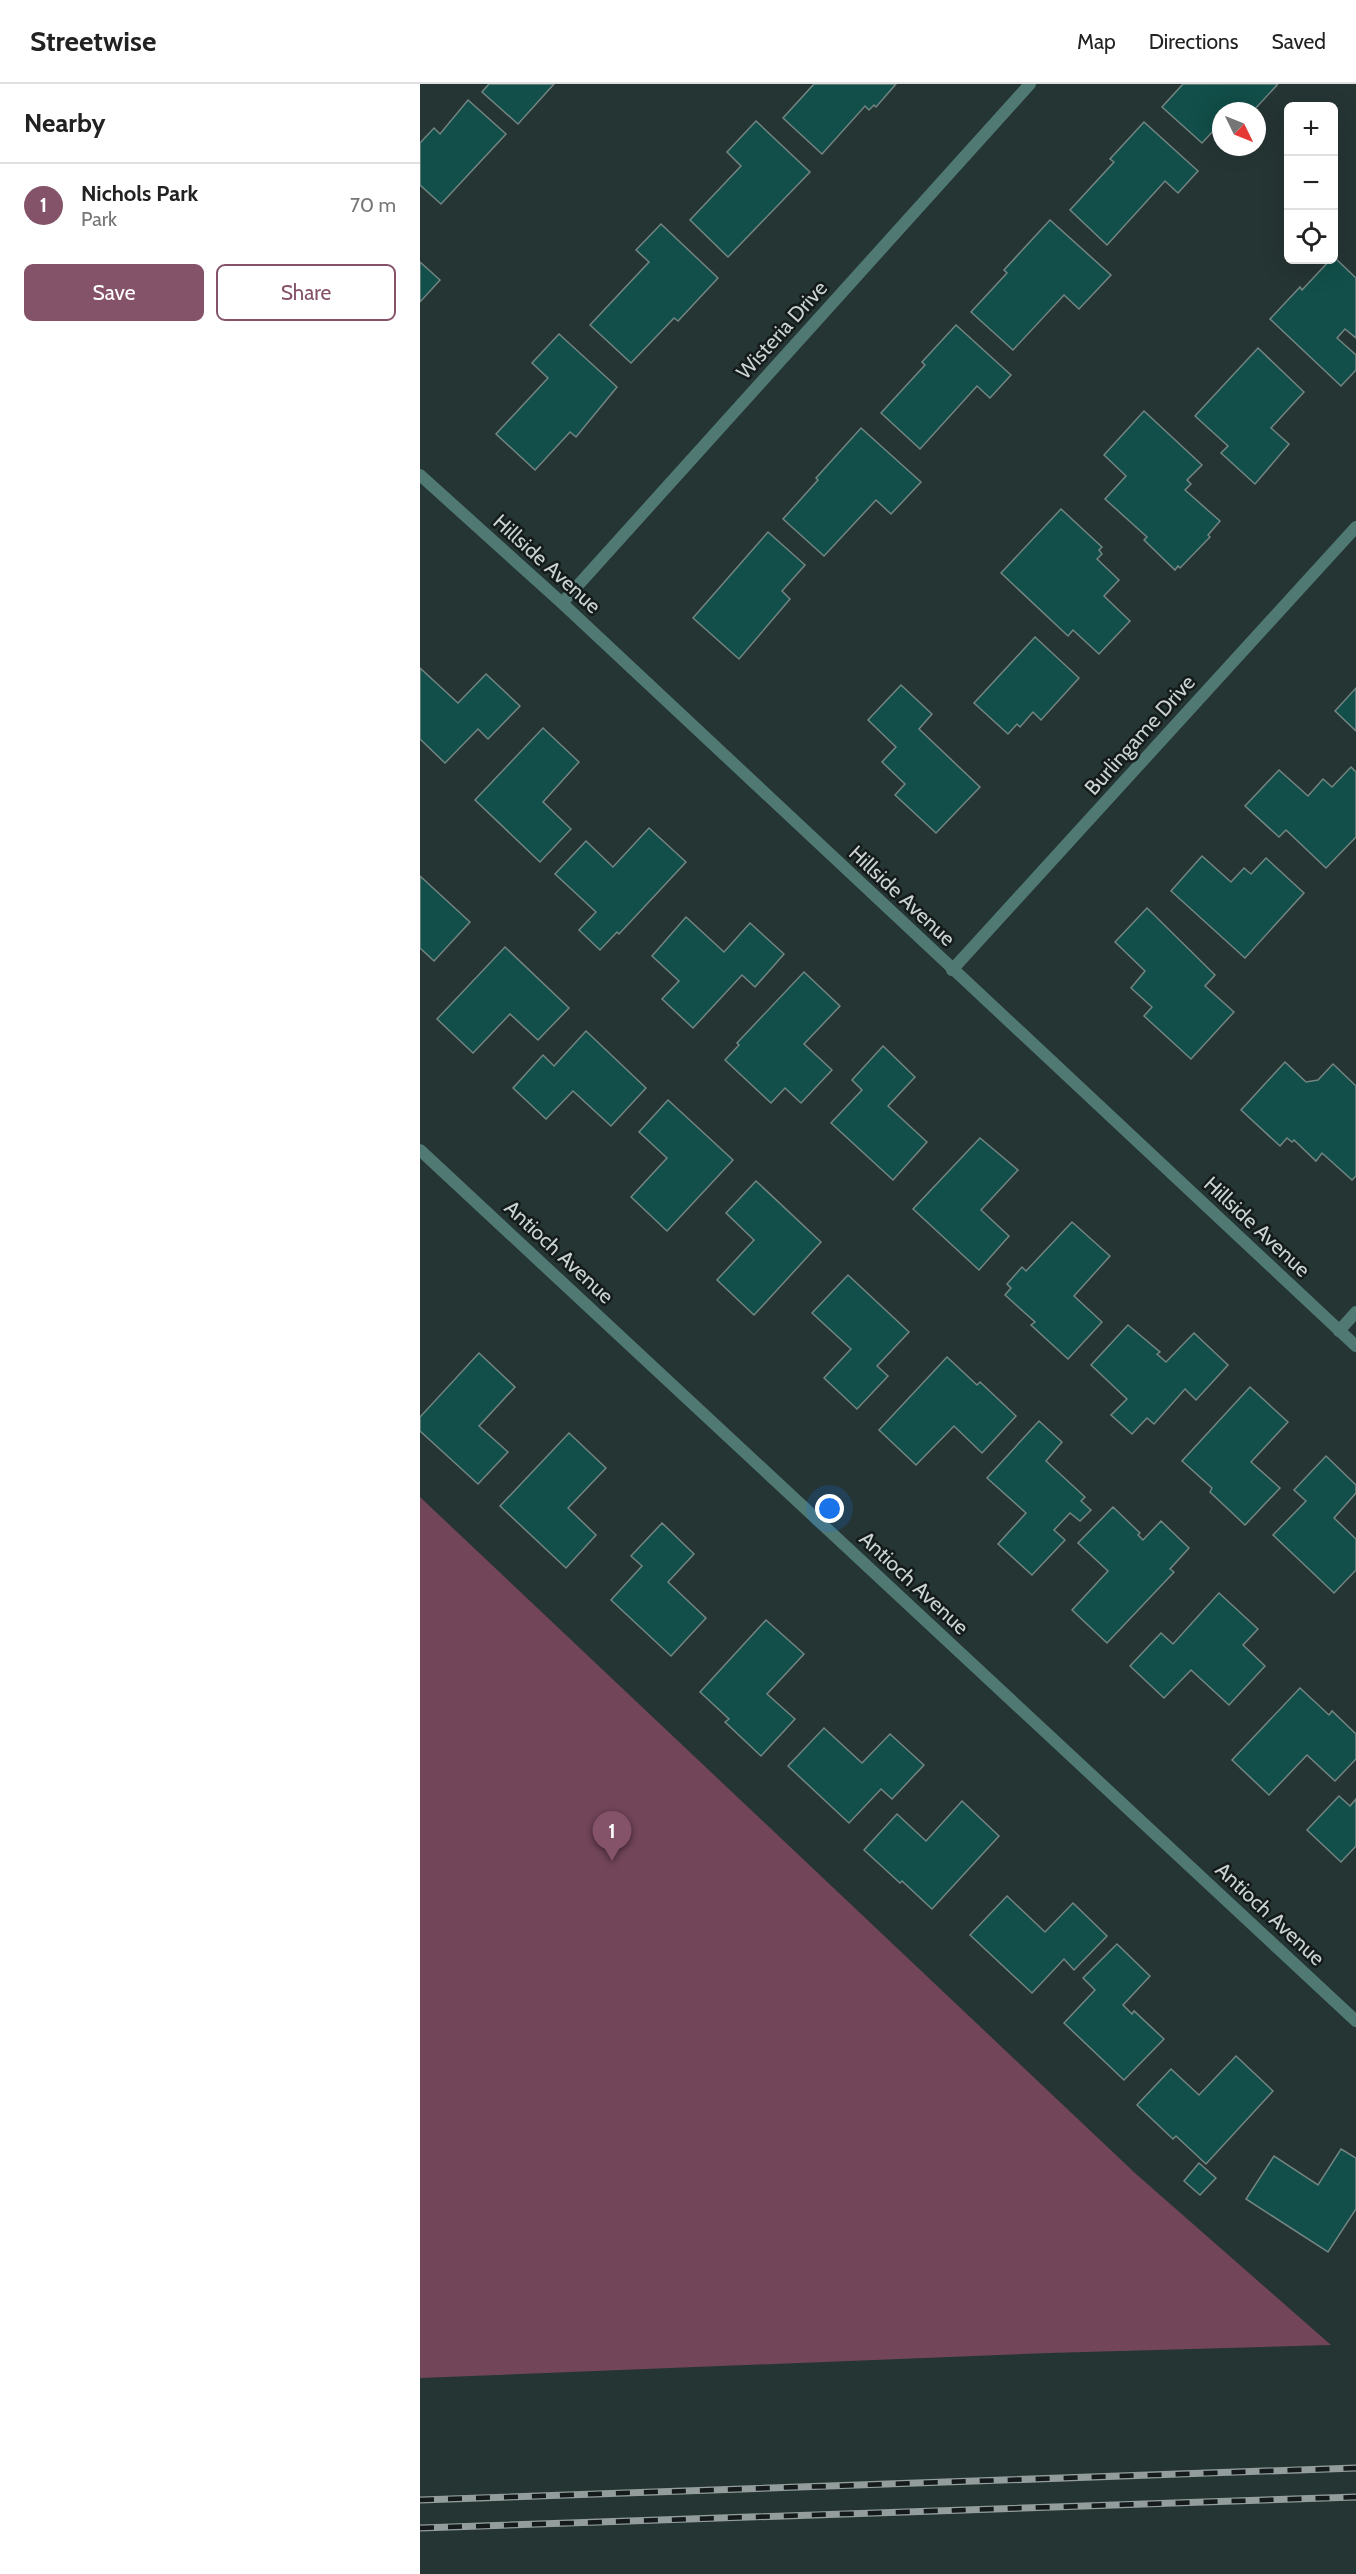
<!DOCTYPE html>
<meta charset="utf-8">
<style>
body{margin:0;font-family:Cabin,sans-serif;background:#f6f6f6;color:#222}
.controls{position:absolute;right:18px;top:18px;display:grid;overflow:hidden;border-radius:9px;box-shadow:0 6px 24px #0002}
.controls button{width:54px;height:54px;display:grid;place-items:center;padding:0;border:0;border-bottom:2px solid #e0e0e0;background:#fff;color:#222;font:30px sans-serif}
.compass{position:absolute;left:792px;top:18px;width:54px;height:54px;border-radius:50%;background:#fff;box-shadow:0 6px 24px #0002;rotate:133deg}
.you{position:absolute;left:410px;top:1425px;width:21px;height:21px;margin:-15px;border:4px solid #fff;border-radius:50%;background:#1a73e8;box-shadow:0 0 0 9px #1a73e833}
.badge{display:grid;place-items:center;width:39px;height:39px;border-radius:50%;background:#855369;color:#fff;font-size:20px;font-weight:700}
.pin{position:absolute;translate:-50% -50px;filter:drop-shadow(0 2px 3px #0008)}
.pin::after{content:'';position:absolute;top:32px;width:21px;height:18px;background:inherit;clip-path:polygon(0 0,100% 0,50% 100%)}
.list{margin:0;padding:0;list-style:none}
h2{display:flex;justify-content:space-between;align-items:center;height:78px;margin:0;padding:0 24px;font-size:26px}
h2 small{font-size:20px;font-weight:400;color:#767676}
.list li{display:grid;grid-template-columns:39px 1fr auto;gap:18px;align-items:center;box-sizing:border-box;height:84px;padding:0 24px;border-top:2px solid #e0e0e0}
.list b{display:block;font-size:22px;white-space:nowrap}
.list p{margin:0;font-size:20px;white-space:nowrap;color:#767676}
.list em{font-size:20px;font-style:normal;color:#767676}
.actions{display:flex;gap:12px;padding:18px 24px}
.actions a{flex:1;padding:14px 0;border:2px solid #855369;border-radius:9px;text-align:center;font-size:21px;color:#855369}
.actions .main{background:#855369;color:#fff}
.icon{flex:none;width:33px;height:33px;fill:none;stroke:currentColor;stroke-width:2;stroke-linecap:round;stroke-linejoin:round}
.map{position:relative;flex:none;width:936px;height:2490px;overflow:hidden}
header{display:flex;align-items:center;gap:36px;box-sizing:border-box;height:84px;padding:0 30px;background:#fff;border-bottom:2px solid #e0e0e0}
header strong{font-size:28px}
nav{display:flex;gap:33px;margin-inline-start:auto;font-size:21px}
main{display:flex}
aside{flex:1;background:#fff}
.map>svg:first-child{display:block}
.green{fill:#724559}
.building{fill:#124f4a;stroke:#738582;stroke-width:1.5}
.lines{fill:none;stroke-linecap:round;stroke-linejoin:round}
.minor{stroke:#517974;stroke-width:12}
.rail-casing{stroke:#929d9c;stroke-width:7}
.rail{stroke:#141b1a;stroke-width:4.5;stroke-dasharray:14;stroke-linecap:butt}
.labels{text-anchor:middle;stroke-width:5;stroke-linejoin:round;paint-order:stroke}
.street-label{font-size:21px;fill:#cad3d2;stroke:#141b1a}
</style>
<header>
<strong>Streetwise</strong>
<nav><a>Map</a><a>Directions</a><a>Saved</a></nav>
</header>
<main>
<aside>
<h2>Nearby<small></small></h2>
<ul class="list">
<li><span class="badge">1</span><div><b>Nichols Park</b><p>Park</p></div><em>70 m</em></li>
</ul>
<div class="actions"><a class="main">Save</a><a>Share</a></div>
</aside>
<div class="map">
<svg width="936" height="2490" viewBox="0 0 936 2490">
<rect width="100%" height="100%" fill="#253533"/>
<!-- green -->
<polygon class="green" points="0,1413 716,2090 911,2261 629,2269 0,2294"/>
<!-- building -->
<g class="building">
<polygon points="69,0 134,0 98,40 62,8"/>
<polygon points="394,0 476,0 456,23 454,21 449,26 445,22 402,70 363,34"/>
<polygon points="763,0 858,0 833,27 801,27 801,51 795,45 782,59 742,23"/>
<polygon points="48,16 86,50 21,120 0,101 0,59 14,44 20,50"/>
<polygon points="336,37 390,88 308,173 270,136 321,82 307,68"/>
<polygon points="724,38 778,87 758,109 745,97 687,161 650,126 694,78 690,75"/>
<polygon points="630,136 691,191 659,225 644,211 593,266 551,228 587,189 584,186"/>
<polygon points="241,140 298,194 258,237 254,234 211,279 170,241 229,178 216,166"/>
<polygon points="914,173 936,194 936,254 925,245 917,254 936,271 936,286 921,302 850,235 880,203 882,206 910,176 914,176"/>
<polygon points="0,178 20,196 0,218"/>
<polygon points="536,241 591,291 570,314 557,302 500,365 461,329 505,281 502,278"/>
<polygon points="139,250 197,303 156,353 150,348 115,386 76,350 128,294 112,279"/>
<polygon points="838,264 884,308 851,344 869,360 835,400 801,369 808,362 775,332"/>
<polygon points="724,327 782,381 767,396 771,400 765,406 800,437 788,451 790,453 760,484 758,482 755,486 724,456 727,453 685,415 706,392 684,371"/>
<polygon points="441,344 501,398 471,430 456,416 404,472 363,435 398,396 396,394"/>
<polygon points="641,425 682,463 679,466 682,470 677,475 699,496 684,512 710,537 679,570 653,546 648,552 581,489"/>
<polygon points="348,448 385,481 362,507 370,515 319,575 273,534"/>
<polygon points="615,553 659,594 621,636 613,628 600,643 597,640 588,650 554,619"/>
<polygon points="0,584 38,619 66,590 100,622 68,655 58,645 25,679 0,655"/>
<polygon points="481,601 512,630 499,645 560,703 516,749 475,711 485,700 462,678 476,663 448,636"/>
<polygon points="936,604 936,647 915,627"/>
<polygon points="123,644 159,678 123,718 151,745 120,778 55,716"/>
<polygon points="931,683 936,688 936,753 906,784 866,746 859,753 825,722 859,686 888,712 903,695 912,703"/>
<polygon points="229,744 266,778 199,850 197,848 180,866 159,846 176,828 135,790 166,757 193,783"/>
<polygon points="782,772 811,798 824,784 831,790 846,774 884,809 825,874 751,807"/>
<polygon points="0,792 50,838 14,877 0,864"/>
<polygon points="727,824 795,891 785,902 814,928 771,975 724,932 732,923 711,904 725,887 695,858"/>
<polygon points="266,833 304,868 330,839 364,870 335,903 322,891 273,944 242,915 259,897 232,872"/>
<polygon points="85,863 149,924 118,956 90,930 53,969 17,935"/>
<polygon points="384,888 420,922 384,960 412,986 381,1019 365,1004 351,1019 305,976 319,961 317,959"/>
<polygon points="166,947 226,1004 191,1042 153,1007 126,1035 93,1004 123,971 134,982"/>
<polygon points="463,962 495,993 468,1022 507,1058 473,1096 411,1039 442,1006 432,996"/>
<polygon points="865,978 886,998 898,996 913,980 936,1002 936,1092 932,1096 902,1069 896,1077 874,1056 872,1058 867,1054 860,1062 821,1026"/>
<polygon points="248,1016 313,1076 247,1147 211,1113 247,1074 219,1048"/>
<polygon points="560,1054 598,1086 561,1126 589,1152 559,1186 493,1125"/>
<polygon points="336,1097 401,1158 334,1231 297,1196 334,1156 306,1129"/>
<polygon points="652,1138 690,1172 654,1212 682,1238 648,1275 611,1241 615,1238 585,1211 591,1204 587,1200 602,1183 606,1187"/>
<polygon points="428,1191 489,1248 457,1282 468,1292 437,1325 404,1294 431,1265 392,1229"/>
<polygon points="708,1241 740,1268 737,1270 746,1278 774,1249 808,1281 776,1316 765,1305 734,1340 727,1334 712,1350 691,1331 707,1315 671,1281"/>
<polygon points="59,1269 95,1303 59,1342 88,1368 58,1400 0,1347 0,1333"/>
<polygon points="527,1273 557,1301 560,1298 596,1332 562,1369 534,1342 496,1381 459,1346"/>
<polygon points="830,1303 868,1338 831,1378 860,1404 825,1441 790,1408 792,1404 762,1377"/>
<polygon points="619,1337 642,1358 626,1377 665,1413 661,1417 671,1426 660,1437 650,1429 634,1446 645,1456 612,1491 578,1460 606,1429 567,1394"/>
<polygon points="149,1349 186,1384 148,1424 176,1451 146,1484 80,1422"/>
<polygon points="906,1372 936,1401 936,1409 914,1434 936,1455 936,1486 914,1509 853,1451 886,1417 874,1406"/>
<polygon points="693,1423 720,1449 718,1451 723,1456 741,1437 769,1464 750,1485 754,1488 687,1559 652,1526 688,1487 658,1459"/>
<polygon points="242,1439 274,1470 248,1498 286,1534 251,1572 191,1516 222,1482 211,1472"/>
<polygon points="799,1509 838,1545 823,1561 845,1582 809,1621 771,1586 744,1614 710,1582 741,1549 753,1560"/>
<polygon points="346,1536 384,1570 347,1610 375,1635 341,1672 305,1638 309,1635 280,1608"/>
<polygon points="880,1604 909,1631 912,1627 936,1650 936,1675 915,1697 887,1671 849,1711 812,1676"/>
<polygon points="404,1644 442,1679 470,1650 504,1681 472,1715 461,1705 429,1739 368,1682"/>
<polygon points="919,1712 930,1722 936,1715 936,1762 921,1778 887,1746"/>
<polygon points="542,1717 579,1752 512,1825 482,1797 480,1799 444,1766 477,1730 506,1757"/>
<polygon points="587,1812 625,1848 653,1819 687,1852 654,1886 644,1875 612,1909 550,1851"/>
<polygon points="697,1860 730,1892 703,1921 712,1930 714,1927 744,1955 704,1996 644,1939 675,1906 663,1894"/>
<polygon points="816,1972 853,2007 786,2080 756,2052 753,2055 717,2021 751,1985 779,2011"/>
<polygon points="921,2065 936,2074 936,2125 908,2168 826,2115 854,2072 898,2101"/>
<polygon points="779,2079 796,2094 780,2111 764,2097"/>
</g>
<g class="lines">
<!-- minor -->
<g class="minor">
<polyline points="0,391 142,519 936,1262"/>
<polyline points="142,519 610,0"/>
<polyline points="532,886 936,443"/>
<polyline points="0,1066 936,1937"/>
<polyline points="919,1247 936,1228"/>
</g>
<defs>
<g id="rail">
<polyline points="0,2416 936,2384"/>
<polyline points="0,2444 936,2413"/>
</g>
</defs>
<!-- rail casing -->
<use href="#rail" class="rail-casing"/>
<!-- rail -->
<use href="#rail" class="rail"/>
</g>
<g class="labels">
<!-- street labels -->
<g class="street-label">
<text transform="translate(362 246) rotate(-48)" y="7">Wisteria Drive</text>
<text transform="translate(127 480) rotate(42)" y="7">Hillside Avenue</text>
<text transform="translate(720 651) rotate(-48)" y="7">Burlingame Drive</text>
<text transform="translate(482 812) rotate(43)" y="7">Hillside Avenue</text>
<text transform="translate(837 1143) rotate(43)" y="7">Hillside Avenue</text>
<text transform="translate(139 1168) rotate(43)" y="7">Antioch Avenue</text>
<text transform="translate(494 1499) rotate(43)" y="7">Antioch Avenue</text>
<text transform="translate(850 1830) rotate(43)" y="7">Antioch Avenue</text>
</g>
</g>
</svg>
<div class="controls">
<button>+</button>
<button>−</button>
<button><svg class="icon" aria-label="locate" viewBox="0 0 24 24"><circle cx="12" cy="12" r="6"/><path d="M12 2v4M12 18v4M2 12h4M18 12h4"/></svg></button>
</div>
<svg class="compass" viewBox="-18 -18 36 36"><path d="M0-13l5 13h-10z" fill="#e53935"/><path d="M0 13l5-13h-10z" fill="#767676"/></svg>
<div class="you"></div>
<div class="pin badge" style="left:192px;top:1777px">1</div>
</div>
</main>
